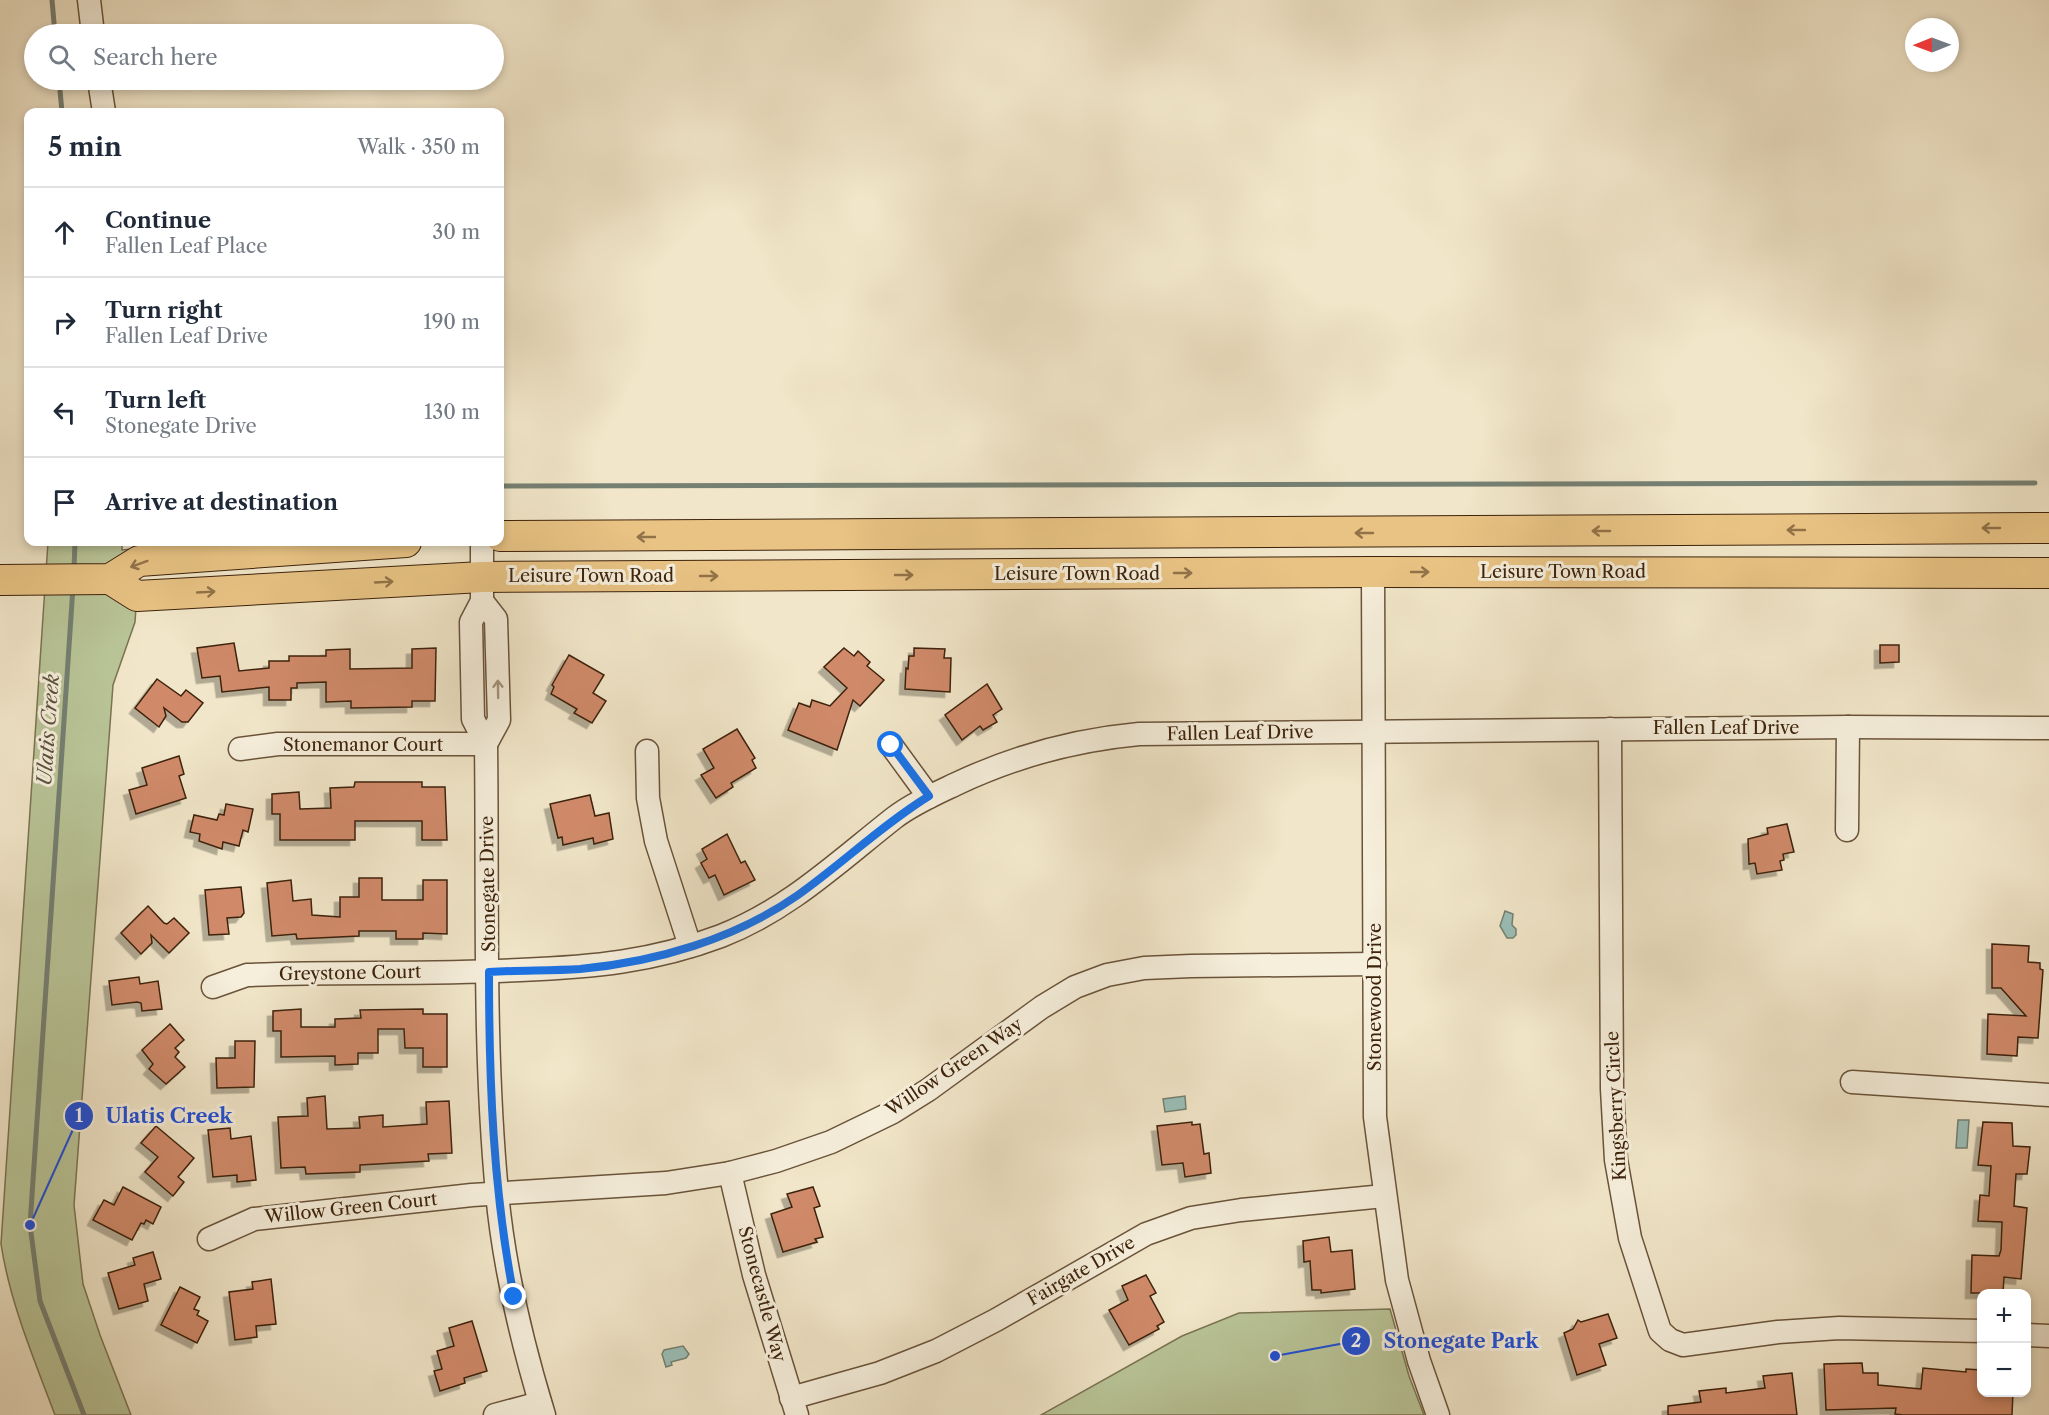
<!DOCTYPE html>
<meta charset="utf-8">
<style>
body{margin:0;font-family:"Libre Caslon Text",serif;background:#f2f2f3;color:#1f2937}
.controls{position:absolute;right:18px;bottom:18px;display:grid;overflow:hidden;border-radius:12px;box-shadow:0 3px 9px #0003}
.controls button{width:54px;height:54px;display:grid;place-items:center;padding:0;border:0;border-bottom:2px solid #e0e1e3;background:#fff;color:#1f2937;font:30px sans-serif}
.compass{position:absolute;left:1905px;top:18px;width:54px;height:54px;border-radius:50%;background:#fff;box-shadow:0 3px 9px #0003;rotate:269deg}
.stop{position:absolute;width:18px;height:18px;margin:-14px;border:4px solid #1a73e8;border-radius:50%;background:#fff}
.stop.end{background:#1a73e8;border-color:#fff;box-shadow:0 2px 6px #0008}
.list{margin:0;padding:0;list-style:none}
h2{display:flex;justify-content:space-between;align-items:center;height:78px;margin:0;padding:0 24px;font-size:26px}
h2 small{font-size:20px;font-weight:400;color:#747a83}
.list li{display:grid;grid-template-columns:39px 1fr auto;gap:18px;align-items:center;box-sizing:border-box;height:90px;padding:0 24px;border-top:2px solid #e0e1e3}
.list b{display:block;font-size:22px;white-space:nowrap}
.list p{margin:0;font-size:20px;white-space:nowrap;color:#747a83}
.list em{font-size:20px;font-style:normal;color:#747a83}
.icon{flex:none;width:33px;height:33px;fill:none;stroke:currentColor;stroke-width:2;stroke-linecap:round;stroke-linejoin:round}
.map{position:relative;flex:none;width:2049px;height:1415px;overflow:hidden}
.search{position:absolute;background:#fff;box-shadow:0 3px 9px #0003;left:24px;top:24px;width:480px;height:66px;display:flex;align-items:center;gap:15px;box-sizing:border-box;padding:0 21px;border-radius:33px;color:#747a83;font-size:22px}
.panel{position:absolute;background:#fff;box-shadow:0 3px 9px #0003;left:24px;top:108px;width:480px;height:438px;border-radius:12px}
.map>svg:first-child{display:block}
.green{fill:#b9c598;stroke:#7b7452;stroke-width:1.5}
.water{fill:#9bbfb8;stroke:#758073;stroke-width:1.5}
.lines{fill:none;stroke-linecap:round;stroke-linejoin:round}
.stream{stroke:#758073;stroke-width:5}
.building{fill:#d08a6b;stroke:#3d220b;stroke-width:1.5;filter:url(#shadow)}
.minor-casing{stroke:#6a533a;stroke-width:25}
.major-casing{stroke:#3d220b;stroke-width:32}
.minor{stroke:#f6efdc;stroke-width:22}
.major{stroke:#e8c384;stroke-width:30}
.oneway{stroke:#927248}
.oneway2{stroke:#a3937e}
.route{stroke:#1a73e8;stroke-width:8}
.labels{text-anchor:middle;stroke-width:6;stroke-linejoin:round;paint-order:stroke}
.street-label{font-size:18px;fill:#3d220b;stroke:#f6efdc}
.water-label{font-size:20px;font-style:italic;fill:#59513f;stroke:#f6efdc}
.leader{fill:none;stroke:#1d4ed8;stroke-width:2}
.callout-dot{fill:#1d4ed8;stroke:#f6efdc;stroke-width:2}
.mark-label{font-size:18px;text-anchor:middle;font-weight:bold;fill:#fff}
.callout-label{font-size:20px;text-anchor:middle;font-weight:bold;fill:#1d4ed8;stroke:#f6efdc;stroke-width:6;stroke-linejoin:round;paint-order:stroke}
</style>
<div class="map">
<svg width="2049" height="1415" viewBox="0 0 2049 1415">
<defs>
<filter id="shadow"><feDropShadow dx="-5.5" dy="5.5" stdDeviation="0" flood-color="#0004"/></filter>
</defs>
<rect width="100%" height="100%" fill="#f1e6c9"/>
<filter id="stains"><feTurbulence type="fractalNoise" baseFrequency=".00333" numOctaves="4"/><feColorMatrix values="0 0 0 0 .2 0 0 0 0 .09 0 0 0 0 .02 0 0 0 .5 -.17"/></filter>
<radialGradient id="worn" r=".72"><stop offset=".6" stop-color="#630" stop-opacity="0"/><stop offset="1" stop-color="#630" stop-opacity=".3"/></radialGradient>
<!-- green -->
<g class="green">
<path d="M48,542h74v8l18,-2 -5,74 -22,63 -39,520 9,79 17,51 31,80h-76c-21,-56 -45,-112 -54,-171z"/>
<polygon points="1390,1309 1409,1376 1424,1415 1041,1415 1182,1336 1239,1313"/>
</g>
<!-- water -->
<g class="water">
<polygon points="1505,911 1513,914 1512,925 1516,929 1516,935 1513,938 1507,938 1500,926"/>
<polygon points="1185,1096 1186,1109 1165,1112 1163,1099"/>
<polygon points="1958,1120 1969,1120 1967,1148 1956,1148"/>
<polygon points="683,1346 689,1354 686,1358 671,1362 672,1365 666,1367 662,1354 664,1350"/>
</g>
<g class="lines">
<!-- stream -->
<g class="stream">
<polyline points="52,0 55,34"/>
<polyline points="59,80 62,112"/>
<polyline points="500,486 2035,483"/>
<polyline points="74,569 75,542"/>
<polyline points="73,587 30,1225 40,1301 84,1415"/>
</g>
</g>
<!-- building -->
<g class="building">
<polygon points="234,643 239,671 269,668 269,661 289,661 289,656 326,656 326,650 350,649 350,669 412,668 412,649 436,648 435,701 412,701 412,707 351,708 351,701 326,702 326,682 297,683 297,688 291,688 291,700 269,700 269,687 222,692 220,676 202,678 197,648"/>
<polygon points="1880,645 1899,645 1899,662 1880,663"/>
<polygon points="844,648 854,656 858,651 870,662 867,666 884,680 860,706 853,700 837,750 788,730 799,703 810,707 812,700 830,706 847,688 824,667"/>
<polygon points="914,648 945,649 944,658 951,658 950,692 905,689 906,668 908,669 909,656 914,656"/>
<polygon points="569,655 604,675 593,693 606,701 592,723 574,713 577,709 551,694 554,687 552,685"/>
<polygon points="157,679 181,696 186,690 203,703 188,722 182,722 164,708 166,716 159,727 135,708"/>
<polygon points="987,684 1002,709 993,715 997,722 983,730 980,726 962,740 945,715"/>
<polygon points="737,729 755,758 752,760 756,768 731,783 733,787 716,798 701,775 714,768 703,749"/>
<polygon points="179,756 184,774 179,776 186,798 136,814 129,790 147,785 142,768"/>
<polygon points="355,782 422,782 422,787 445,787 447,840 422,840 422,821 355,821 355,840 280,840 280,814 272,814 272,794 299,792 300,809 331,808 330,788 354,787"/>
<polygon points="590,795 595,816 609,813 613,839 594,844 593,838 563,845 562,837 558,838 550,804"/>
<polygon points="226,804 253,809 248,832 243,830 239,846 223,842 222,849 199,841 200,834 190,832 194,815 217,820 219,814 224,815"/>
<polygon points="1787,824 1794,852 1783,854 1784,860 1780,861 1782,870 1757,874 1755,863 1749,864 1748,839 1768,834 1767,828"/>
<polygon points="727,834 741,863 745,861 755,880 724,895 715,875 709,878 701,863 707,859 702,849"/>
<polygon points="359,878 382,878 382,900 423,900 423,880 447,880 447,934 423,933 423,939 396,939 396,931 359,931 359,936 297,939 296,934 272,936 267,883 291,880 293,901 311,899 312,915 340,917 340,897 359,897"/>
<polygon points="241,887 244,913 241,917 227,918 229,934 209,935 205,890"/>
<polygon points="148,906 164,923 167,924 174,918 189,933 169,953 151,935 152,943 141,954 121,933"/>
<polygon points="1992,944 2029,946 2028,962 2040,963 2040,969 2043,970 2038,1038 2018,1037 2017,1056 1987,1054 1988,1014 2026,1016 2001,988 1992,988"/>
<polygon points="139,977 140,984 158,981 162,1009 142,1011 141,1003 137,1002 112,1005 109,981"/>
<polygon points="301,1009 301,1027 335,1027 335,1019 361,1018 360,1010 423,1009 423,1014 447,1014 447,1067 423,1067 423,1048 405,1048 404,1029 378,1029 378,1053 358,1053 358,1064 335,1065 335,1056 281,1057 281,1031 273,1031 273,1011"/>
<polygon points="170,1024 184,1040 175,1048 179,1052 175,1057 185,1067 166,1084 149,1069 153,1064 142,1050"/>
<polygon points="235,1041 255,1041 254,1087 217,1088 216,1058 235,1058"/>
<polygon points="325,1096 327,1129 360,1128 359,1117 383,1115 383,1127 427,1124 426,1102 449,1101 452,1153 428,1154 429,1161 360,1165 360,1172 306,1174 305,1167 281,1168 278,1117 308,1116 307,1098"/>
<polygon points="1192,1122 1192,1125 1200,1124 1204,1154 1209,1153 1211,1173 1185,1177 1183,1163 1162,1165 1157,1126"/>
<polygon points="1983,1122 2012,1123 2013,1146 2030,1147 2027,1174 2016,1174 2014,1206 2027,1208 2021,1279 2004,1277 2003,1293 1971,1293 1972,1255 1999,1256 2001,1250 2002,1222 1978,1221 1980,1195 1989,1196 1991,1166 1978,1165"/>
<polygon points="156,1126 194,1158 178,1177 184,1182 173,1196 145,1172 158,1157 141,1143"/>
<polygon points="230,1128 231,1139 251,1136 256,1180 237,1182 237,1175 213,1177 208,1130"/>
<polygon points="123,1187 161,1207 153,1224 146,1220 144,1224 141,1223 132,1240 93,1220 104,1200 114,1205"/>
<polygon points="813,1187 820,1206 814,1208 823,1237 815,1239 817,1242 783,1252 771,1214 792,1207 787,1194"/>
<polygon points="1329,1237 1331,1252 1352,1250 1355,1289 1321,1293 1321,1290 1312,1290 1310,1261 1304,1262 1303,1241"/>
<polygon points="153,1252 161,1279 144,1284 148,1301 119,1309 108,1273 135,1265 133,1258"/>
<polygon points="1146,1275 1156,1293 1150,1296 1164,1322 1157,1326 1159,1329 1129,1345 1109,1310 1128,1300 1122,1286"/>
<polygon points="271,1279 276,1324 256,1326 257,1337 235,1340 229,1292 253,1289 252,1282"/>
<polygon points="180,1287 200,1297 194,1309 199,1311 197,1315 208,1321 197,1343 161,1325"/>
<polygon points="1608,1314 1617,1338 1599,1344 1606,1365 1577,1375 1564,1333 1573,1329 1578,1320 1581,1322"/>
<polygon points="472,1321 487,1371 464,1378 465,1383 440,1391 434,1371 442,1369 437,1351 454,1346 449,1328"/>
<polygon points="1862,1363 1863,1373 1878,1373 1878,1385 1921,1389 1923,1368 1966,1372 1966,1369 1982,1370 1982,1392 2013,1392 2012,1415 1903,1415 1895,1414 1896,1408 1826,1410 1824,1364"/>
<polygon points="1792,1373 1797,1415 1668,1415 1668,1406 1701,1402 1699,1391 1726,1388 1726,1393 1765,1388 1763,1376"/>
</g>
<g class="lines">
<defs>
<g id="minor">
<polyline points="89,0 93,34"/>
<polyline points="99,80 104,112"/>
<path d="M482,542v59l-11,21 2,97 13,25c2,150 -3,300 11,449 7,75 25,150 47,222"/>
<polyline points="1373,572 1375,1117 1397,1280 1419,1361 1438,1415"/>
<polyline points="482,601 496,619 499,720 486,744"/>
<polyline points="1610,729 1612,1089 1616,1160 1630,1238 1660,1331 1670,1340 1683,1345 1778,1332 1839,1328 1982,1331"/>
<polyline points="891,745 929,797"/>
<polyline points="240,749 278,744 486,744"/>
<polyline points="647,751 648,798 656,841 690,946"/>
<polyline points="1847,830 1848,727"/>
<path d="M213,987l34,-12c91,-4 182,0 273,-5 72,-3 132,-8 201,-34 67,-26 117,-74 173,-118 18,-14 41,-24 62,-34 59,-28 118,-44 183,-50l709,-7 201,1"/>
<polyline points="1852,1082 2049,1095"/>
<polyline points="730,1173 754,1275 797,1415"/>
<polyline points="209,1239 254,1219 472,1195 666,1183 730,1173 776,1161 831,1142 893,1112 928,1090 1042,1007 1075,987 1107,975 1144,968 1191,966 1375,964"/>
<polyline points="2026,1335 2049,1336"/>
<polyline points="791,1398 880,1373 936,1351 996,1320 1146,1234 1191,1218 1241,1210 1384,1196"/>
<polyline points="495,1415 540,1403"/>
</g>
<g id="major">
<polyline points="500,536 2049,528"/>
<polyline points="110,579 137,596 482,577 1373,572 2049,573"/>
<polyline points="0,580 110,579 139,561 406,542"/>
</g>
</defs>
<!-- minor casing -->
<use href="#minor" class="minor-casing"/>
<!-- major casing -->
<use href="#major" class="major-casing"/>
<!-- minor -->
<use href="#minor" class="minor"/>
<!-- major -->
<use href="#major" class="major"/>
</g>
<!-- one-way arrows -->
<defs><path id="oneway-shaft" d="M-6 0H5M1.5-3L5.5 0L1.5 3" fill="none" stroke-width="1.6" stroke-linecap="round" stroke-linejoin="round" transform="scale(1.5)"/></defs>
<g class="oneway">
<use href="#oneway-shaft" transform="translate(1991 528) rotate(180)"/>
<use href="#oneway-shaft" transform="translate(1796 530) rotate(180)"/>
<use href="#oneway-shaft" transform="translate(1601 531) rotate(180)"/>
<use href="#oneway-shaft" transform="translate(1364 533) rotate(180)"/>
<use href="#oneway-shaft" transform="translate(646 537) rotate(-180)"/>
<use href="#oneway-shaft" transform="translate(139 564) rotate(160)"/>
<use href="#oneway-shaft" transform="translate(1420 572)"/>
<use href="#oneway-shaft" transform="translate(1183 573)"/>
<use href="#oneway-shaft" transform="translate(904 575)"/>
<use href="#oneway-shaft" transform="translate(709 576)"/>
<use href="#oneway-shaft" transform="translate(384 582) rotate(-3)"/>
<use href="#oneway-shaft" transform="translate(206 592) rotate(-3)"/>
</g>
<use class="oneway2" href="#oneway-shaft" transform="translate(498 689) rotate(-91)"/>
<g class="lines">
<!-- route -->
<path class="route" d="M514,1297c-21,-108 -25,-216 -25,-325 31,-2 61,-1 91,-3 76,-7 155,-30 218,-74 45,-32 84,-70 131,-99l-38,-51"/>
</g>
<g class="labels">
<!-- street labels -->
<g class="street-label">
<text x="1563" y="578">Leisure Town Road</text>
<text x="1077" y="580">Leisure Town Road</text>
<text x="591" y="582">Leisure Town Road</text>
<text x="1726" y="734">Fallen Leaf Drive</text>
<text transform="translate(1240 733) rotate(-1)" y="6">Fallen Leaf Drive</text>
<text x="363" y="751">Stonemanor Court</text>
<text transform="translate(488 884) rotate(-91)" y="6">Stonegate Drive</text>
<text transform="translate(350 973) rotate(-1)" y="6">Greystone Court</text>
<text transform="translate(1375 997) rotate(-90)" y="6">Stonewood Drive</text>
<text transform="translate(954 1067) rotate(-34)" y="6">Willow Green Way</text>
<text transform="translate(1616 1106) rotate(-93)" y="6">Kingsberry Circle</text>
<text transform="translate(351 1208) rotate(-6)" y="6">Willow Green Court</text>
<text transform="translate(1081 1271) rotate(-30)" y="6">Fairgate Drive</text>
<text transform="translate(762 1294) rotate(75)" y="6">Stonecastle Way</text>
</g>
<!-- water labels -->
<g class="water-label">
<text transform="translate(48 730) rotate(-86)" y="7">Ulatis Creek</text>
</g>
</g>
<!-- callouts -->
<path class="leader" d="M30 1225L79 1116M1275 1356L1356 1341"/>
<g class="callout-dot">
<circle cx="30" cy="1225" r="6"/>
<circle cx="1275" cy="1356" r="6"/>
<circle cx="79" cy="1116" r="15"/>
<circle cx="1356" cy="1341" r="15"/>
</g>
<g class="mark-label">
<text x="79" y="1122">1</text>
<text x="1356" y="1347">2</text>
</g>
<g class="callout-label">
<text x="169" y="1123">Ulatis Creek</text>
<text x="1461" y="1348">Stonegate Park</text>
</g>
<rect width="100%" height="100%" filter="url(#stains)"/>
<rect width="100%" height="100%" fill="url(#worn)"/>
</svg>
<div class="controls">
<button>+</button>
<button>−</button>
</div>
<svg class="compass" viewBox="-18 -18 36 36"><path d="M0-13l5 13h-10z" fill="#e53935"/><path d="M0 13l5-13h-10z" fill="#747a83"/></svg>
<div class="stop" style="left:891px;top:745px"></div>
<div class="stop end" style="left:514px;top:1297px"></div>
<div class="search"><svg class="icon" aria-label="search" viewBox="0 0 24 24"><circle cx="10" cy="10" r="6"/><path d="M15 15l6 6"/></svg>Search here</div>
<section class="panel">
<h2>5 min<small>Walk · 350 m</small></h2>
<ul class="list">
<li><svg class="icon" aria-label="ahead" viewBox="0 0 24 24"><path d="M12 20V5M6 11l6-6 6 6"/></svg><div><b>Continue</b><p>Fallen Leaf Place</p></div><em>30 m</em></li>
<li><svg class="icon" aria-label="right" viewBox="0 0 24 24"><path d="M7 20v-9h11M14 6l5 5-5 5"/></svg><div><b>Turn right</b><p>Fallen Leaf Drive</p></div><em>190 m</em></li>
<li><svg class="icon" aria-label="left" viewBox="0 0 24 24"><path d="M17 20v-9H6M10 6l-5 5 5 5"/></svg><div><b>Turn left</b><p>Stonegate Drive</p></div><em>130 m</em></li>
<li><svg class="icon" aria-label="arrive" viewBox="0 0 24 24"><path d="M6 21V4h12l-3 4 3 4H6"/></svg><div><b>Arrive at destination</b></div></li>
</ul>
</section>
</div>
